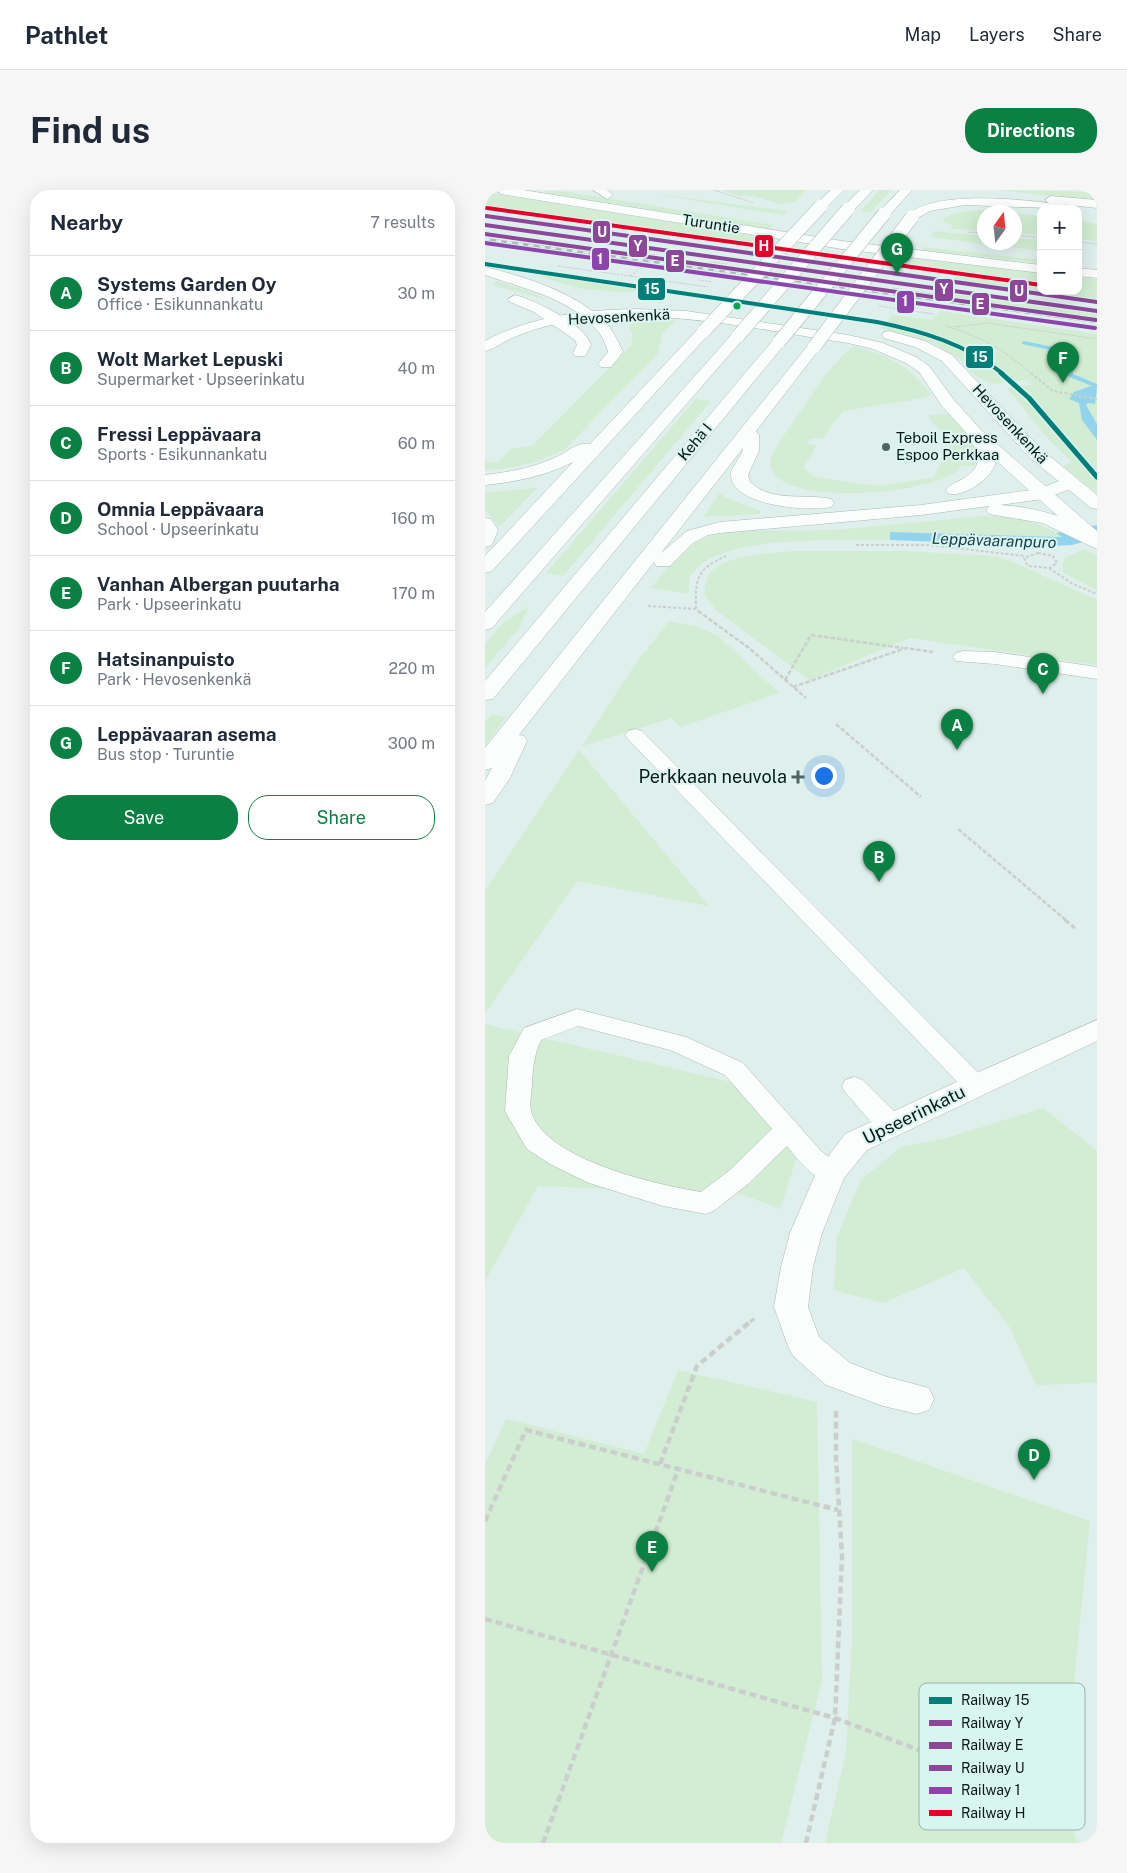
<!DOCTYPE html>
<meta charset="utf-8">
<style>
body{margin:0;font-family:"Public Sans",sans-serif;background:#f6f6f7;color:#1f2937}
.controls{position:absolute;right:15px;top:15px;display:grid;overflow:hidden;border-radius:10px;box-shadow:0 5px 20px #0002}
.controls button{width:45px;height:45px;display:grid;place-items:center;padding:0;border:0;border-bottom:1px solid #e0e1e3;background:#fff;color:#1f2937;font:25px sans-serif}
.compass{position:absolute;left:492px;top:15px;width:45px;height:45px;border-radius:50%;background:#fff;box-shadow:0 5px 20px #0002;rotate:15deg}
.you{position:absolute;left:338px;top:585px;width:18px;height:18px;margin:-12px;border:4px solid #fff;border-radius:50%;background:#1a73e8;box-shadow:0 0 0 8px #1a73e833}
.badge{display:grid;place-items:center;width:32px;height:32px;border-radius:50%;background:#0b8043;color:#fff;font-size:16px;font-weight:700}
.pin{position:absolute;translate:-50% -41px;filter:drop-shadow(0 1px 2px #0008)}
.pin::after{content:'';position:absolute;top:26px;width:18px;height:15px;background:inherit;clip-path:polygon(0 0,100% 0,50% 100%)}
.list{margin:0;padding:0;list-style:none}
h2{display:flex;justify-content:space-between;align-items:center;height:65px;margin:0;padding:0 20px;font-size:21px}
h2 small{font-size:16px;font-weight:400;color:#747a83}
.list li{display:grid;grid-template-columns:32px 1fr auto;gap:15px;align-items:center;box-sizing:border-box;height:75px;padding:0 20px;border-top:1px solid #e0e1e3}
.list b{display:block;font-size:19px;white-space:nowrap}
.list p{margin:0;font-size:16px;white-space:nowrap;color:#747a83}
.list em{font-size:16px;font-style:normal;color:#747a83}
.actions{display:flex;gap:10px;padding:15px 20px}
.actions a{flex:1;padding:11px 0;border:1px solid #0b8043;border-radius:20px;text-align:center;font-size:18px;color:#0b8043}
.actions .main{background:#0b8043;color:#fff}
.map{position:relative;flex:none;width:612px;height:1653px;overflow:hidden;border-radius:20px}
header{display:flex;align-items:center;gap:30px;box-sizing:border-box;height:70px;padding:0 25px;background:#fff;border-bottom:1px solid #e0e1e3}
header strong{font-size:24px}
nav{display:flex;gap:28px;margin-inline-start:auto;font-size:18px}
.intro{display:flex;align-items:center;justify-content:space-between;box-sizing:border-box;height:120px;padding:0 30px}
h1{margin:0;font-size:35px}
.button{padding:12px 22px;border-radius:20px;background:#0b8043;color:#fff;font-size:18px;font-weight:700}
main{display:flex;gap:30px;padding:0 30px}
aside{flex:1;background:#fff;border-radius:20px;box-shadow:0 5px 20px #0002}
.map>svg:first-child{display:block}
.green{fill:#d2edd3}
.water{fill:#92d4ee}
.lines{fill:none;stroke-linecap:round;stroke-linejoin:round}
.stream{fill:#92d4ee;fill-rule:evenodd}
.service-casing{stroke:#abb8b6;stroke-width:1}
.minor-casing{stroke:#abb8b6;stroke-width:1}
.secondary-casing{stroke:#abb8b6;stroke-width:1}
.primary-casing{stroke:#abb8b6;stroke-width:1}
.trunk-casing{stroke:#abb8b6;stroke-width:1}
.path-far4{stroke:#cacfcd;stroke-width:1;stroke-dasharray:2.5 1;stroke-linecap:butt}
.path-far3{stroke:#cacfcd;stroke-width:2;stroke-dasharray:3 2;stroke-linecap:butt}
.path-far2{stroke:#cacfcd;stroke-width:2.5;stroke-dasharray:4.5 2;stroke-linecap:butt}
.path-far1{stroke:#cacfcd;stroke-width:3;stroke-dasharray:5.5 2.5;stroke-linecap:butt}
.path{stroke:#cacfcd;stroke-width:4.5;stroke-dasharray:7 4;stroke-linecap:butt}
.service{fill:#fafdfc;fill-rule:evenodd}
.minor{fill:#fafdfc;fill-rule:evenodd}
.secondary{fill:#fafdfc;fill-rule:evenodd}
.primary{fill:#fafdfc;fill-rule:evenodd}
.trunk{fill:#fafdfc;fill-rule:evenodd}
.rail-casing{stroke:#b2b5b5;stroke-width:2.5}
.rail{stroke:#d9f5f0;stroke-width:2;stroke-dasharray:5.5;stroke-linecap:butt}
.trunk-bridge-casing{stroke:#abb8b6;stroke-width:14;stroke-linecap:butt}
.path-bridge{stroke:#cacfcd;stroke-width:1;stroke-dasharray:2.5 1;stroke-linecap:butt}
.trunk-bridge{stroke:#fafdfc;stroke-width:13}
.rail-1-far1-casing{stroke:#d9f5f0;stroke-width:5.5}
.rail-1-casing{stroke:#d9f5f0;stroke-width:8}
.rail-2-casing{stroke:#d9f5f0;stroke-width:5.5}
.rail-3-casing{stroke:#d9f5f0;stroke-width:5.5}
.rail-4-casing{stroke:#d9f5f0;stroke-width:5.5}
.rail-5-casing{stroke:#d9f5f0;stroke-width:5.5}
.rail-6-casing{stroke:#d9f5f0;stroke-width:5.5}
.rail-1-far1{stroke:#007e79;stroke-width:4}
.rail-1{stroke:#007e79;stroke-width:5}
.rail-2{stroke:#8c4799;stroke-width:4}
.rail-3{stroke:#8c4799;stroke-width:4}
.rail-4{stroke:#8c4799;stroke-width:4}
.rail-5{stroke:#8e44ad;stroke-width:4}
.rail-6{stroke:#e4002b;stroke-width:4}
.bus-dot{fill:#00a651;stroke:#d9f5f0;stroke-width:2}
.poi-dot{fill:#566260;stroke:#d9f5f0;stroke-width:2}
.labels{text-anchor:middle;stroke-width:4;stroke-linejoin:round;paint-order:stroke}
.far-street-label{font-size:15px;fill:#0c1615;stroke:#d9f5f0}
.far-poi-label{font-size:15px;fill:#0c1615;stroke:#d9f5f0;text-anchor:start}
.far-water-label{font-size:16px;font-style:italic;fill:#194050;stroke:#d9f5f0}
.poi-label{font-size:18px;fill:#0c1615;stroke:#d9f5f0;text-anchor:end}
.street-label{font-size:18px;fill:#0c1615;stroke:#d9f5f0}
.key{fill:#d9f5f0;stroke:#9cb2ae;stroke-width:1}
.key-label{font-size:14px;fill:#0c1615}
.line-badge{stroke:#d9f5f0;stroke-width:2}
.badge-label{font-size:14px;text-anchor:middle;font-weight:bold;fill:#fff}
</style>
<header>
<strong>Pathlet</strong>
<nav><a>Map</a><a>Layers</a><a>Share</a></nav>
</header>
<div class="intro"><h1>Find us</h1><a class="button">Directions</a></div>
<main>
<aside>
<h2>Nearby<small>7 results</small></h2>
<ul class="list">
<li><span class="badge">A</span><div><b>Systems Garden Oy</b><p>Office · Esikunnankatu</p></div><em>30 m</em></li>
<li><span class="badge">B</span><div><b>Wolt Market Lepuski</b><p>Supermarket · Upseerinkatu</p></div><em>40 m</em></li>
<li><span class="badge">C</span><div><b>Fressi Leppävaara</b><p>Sports · Esikunnankatu</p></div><em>60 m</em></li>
<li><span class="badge">D</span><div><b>Omnia Leppävaara</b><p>School · Upseerinkatu</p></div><em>160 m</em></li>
<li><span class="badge">E</span><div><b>Vanhan Albergan puutarha</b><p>Park · Upseerinkatu</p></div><em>170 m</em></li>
<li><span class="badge">F</span><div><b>Hatsinanpuisto</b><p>Park · Hevosenkenkä</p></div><em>220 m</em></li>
<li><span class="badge">G</span><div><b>Leppävaaran asema</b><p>Bus stop · Turuntie</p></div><em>300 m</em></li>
</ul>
<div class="actions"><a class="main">Save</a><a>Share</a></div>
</aside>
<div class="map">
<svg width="612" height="1653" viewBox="0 0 612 1653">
<rect width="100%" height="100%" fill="#dfefec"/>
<!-- green -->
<g class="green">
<polygon points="237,0 320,0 311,12 295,14 269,6 254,6"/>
<polygon points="394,0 406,0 386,22 376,21"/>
<polygon points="513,0 612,2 612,11"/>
<polygon points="66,1 82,2 288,35 284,39 58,2"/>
<polygon points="0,2 273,46 266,53 0,17"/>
<polygon points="170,4 302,21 298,25"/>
<path d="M500,20l56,6v19l-26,-2v-21h-30l-1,19 -37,-3 7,-2 -12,-5c11,-11 29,-10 43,-11z"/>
<polygon points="593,31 612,34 612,51 596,49 597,45 593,42"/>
<polygon points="449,41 499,46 500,52 530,52 530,48 556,50 556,61 445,47"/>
<polygon points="438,57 556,70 556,73 435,60"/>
<polygon points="429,69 556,83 556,101 593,101 593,87 612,89 612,112 419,85 421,83 468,89 474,82 424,75"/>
<polygon points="52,83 166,101 134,102 98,99 49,85"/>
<polygon points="11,91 47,102 63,110 10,96 8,93"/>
<polygon points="466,104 612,124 612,130 462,110"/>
<polygon points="455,121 612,144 612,303 578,276 587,272 563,249 522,198 547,195 542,190 508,194 489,185 475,169 448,153 396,138 408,125 447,130"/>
<path d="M178,129l12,2 -13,13 -4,19 -93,96c-26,14 -51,20 -80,21v-9l13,2 13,-14 21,-3 99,-100 2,-12 -4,-6 7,-8z"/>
<path d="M368,156c35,9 56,19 78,49l-7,3 -81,13 -21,28 -11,-1 -4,6 10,1 -14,23 12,9 62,9 56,-8 19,-36 -23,-23 1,-4 19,-1 25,29 5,13 -5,10h-13c-11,27 -186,45 -191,-2 -1,-11 20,-36 26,-46 17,-24 34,-53 57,-72z"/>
<polygon points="211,209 226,211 78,386 61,383"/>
<polygon points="53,297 14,337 0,319 0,303"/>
<polygon points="235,303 241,308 276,321 274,324 218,327"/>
<path d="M499,326c29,0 58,6 79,21l-173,-5v8c-44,1 -174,-7 -199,35 -3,6 -2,13 -2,19l-38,-6 27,-33 19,-13 16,-7 29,-4 93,-1z"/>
<polygon points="601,359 612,367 612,400 579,383 577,375 581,367"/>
<path d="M310,361h109l91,5 18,6 84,38v65l-187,-27 -101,42 -93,-70 -12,-16c1,-5 1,-11 3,-16 10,-24 66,-25 88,-27z"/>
<polygon points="44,416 34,438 0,478 0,454 18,433"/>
<polygon points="184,431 213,437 233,446 294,503 195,537 187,528 97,556 149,476"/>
<polygon points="7,524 21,527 0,556 0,533"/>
<polygon points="94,560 224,716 92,691 0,823 0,701"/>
<polygon points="0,834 258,895 319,945 295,1019 256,1004 53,996 0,1091"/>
<polygon points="558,918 612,961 612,1193 551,1195 524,1136 479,1078 398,1113 349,1100 352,1047 376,990 416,957 462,948"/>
<polygon points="193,1180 332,1212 337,1490 296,1653 0,1653 0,1275 21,1229 159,1264"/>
<polygon points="367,1249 605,1331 578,1603 592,1653 340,1653 361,1563 367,1448"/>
</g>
<!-- water -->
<g class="water">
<polygon points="606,196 612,197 610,214 603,213 601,215 612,234 612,250 597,230 594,213 584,209 589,202"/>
<polygon points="612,335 612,348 587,355 563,356 405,350 405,342 577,347 571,343"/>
</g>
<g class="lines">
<!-- stream -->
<polygon class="stream" points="539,151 583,160 588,167 588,184 612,194 612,198 582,186 582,167 579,163 537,154 537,152"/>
<defs>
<g id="service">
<polygon points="150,539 157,541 499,889 502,895 499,901 490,904 481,901 143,549 140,545 143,541"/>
<path d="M92,819l109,28 57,26 78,88 19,15 4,7 -4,7c-22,7 -40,-18 -53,-34l-39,38 -33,26 -9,4 -43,-8 -74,-23 -39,-19 -23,-15 -22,-38 4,-55 15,-28zM93,836l92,24 55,25 47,54 -42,41 -29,22c-43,-7 -157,-32 -170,-81 -2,-8 1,-19 1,-27 1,-17 2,-29 9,-44z"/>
<path d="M369,887l9,3 38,38 4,7 -4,7c-23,7 -41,-25 -56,-40l-3,-6 3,-6z"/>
</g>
<g id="minor">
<path d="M0,77c38,9 85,24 115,50 11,9 17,22 23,35l-12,15h-10l-3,-3 10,-12c-2,-6 -4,-13 -8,-18 -24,-34 -78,-46 -115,-59z"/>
<path d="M30,105c20,5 71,30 76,50l-6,11h-10l-2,-3 4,-8 -2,-5 -41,-28 -24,-10 -2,-3z"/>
<polygon points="478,461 510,462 612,477 612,489 510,474 471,471 468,467 471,463"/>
<polygon points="612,830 612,851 382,960 359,988 337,1043 328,1077 323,1117 334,1147 365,1173 399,1186 444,1198 449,1209 444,1220 432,1224 398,1216 341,1195 308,1166 303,1156 289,1117 296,1077 305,1043 331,983 360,944 480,888"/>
</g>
<g id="secondary">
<path d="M150,119l51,2 162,24 35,8 33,14 13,9 25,34 28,31 115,100v16l-7,-2 -120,-108 -28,-31 -23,-34 -13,-9 -33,-14 -25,-6c-95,-14 -196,-39 -292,-19 -15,3 -30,8 -44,14 -9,4 -17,11 -27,13v-10c47,-25 98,-31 150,-32z"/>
<polygon points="404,141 440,151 467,165 556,259 612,305 612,319 606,318 544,267 457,171 430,157 399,148 397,145 399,142"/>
</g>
<g id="primary">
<polygon points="10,0 38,0 357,51 556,75 556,83 357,59 16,4"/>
<polygon points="593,78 612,80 612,88 593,86"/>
</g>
<g id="trunk">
<polygon points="108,0 122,0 128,5 122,9"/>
<polygon points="346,0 359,0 340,19 332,19 330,16 332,13"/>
<polygon points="375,0 388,0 367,22 359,22 357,19 359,16"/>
<polygon points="415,0 427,0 403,27 395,27 393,24 395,21"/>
<path d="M566,6l46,4v8l-37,-4 13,2 2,3 -110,-4 -35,6 -18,10 -6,-4c23,-27 110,-18 143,-14l-4,-3z"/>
<path d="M219,137l7,4 -2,3 -217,237 -7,2v-17l88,-94c-27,14 -58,20 -88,23v-10c24,-3 47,-7 69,-17 11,-4 24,-17 36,-14l109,-116z"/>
<polygon points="253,142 258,143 260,146 258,149 7,438 0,440 0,422 248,143"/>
<polygon points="294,148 299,149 301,152 299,155 8,509 0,510 0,491 289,149"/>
<path d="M329,153l7,4 -65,84 3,4v16l-11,24 2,7c22,21 54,11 81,17l3,4 -3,4c-22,5 -98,-1 -100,-31 -1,-10 11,-18 12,-28l-82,105 26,-22 33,-9 201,-17 118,-16 25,-10h12l3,4 -3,4 -33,12 -43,6c34,2 68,11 97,30v14l-55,-26 -53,-9 -3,-4 3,-4 -68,9 -201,18 -12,2 -15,8 -23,23h-14l-2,-4 -135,173 5,1 3,5 -17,37 -17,25 -8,2v-24l7,-13 -7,2v-22l324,-404z"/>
<path d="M491,239c8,2 9,7 12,13 4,7 10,15 7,22 -4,15 -31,33 -46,30l-3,-4c4,-5 8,-7 13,-9 27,-15 20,-25 9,-47z"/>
<polygon points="0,328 6,329 13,340 7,355 0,357"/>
</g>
</defs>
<!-- service casing -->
<use href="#service" class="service-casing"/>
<!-- minor casing -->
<use href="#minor" class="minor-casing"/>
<!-- secondary casing -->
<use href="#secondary" class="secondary-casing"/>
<!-- primary casing -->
<use href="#primary" class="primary-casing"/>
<!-- trunk casing -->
<use href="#trunk" class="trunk-casing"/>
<!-- path-far4 -->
<g class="path-far4">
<polyline points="229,0 269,13"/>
<polyline points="483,42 500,43"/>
<polyline points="530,45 556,48"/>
<polyline points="593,52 612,54"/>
<polyline points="164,65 172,64"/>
<polyline points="226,72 243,74"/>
<polyline points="73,76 223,97"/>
<polyline points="145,86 152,81"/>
<polyline points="213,90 227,92"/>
<polyline points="408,98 454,105"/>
<polyline points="406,102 457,107"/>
<polyline points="394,116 448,124"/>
<path d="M461,136c38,12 56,23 86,48"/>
<polyline points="469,137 502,133 612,149"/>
</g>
<!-- path-far3 -->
<g class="path-far3">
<polyline points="546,183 568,201 612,209"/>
<polyline points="371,355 444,355 540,366"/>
<polygon points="553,363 568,366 572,373 564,378 543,376 539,368"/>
<polyline points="564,378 588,394 612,404"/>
<polyline points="163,416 211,419 215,422"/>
<path d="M211,419c-1,-31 1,-40 30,-53"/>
</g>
<!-- path-far2 -->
<g class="path-far2">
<polyline points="213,421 264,458 321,508"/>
<polyline points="300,490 326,445 418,458"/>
<polyline points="308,497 421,458 448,462"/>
<polyline points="351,534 436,607"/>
<polyline points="473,639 582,731"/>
</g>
<!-- path-far1 -->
<g class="path-far1">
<polyline points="580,730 590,738"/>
<polyline points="265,1132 271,1127"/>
</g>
<!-- path -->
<g class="path">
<polyline points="175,1274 212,1176 266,1131"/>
<polyline points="0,1331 41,1240 353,1320"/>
<polyline points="0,1429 350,1528 549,1604"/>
<polyline points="58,1653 193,1280"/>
<polyline points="321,1653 350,1528 357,1366 351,1268 351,1220"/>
</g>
<!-- service -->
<use href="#service" class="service"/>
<!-- minor -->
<use href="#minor" class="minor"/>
<!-- secondary -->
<use href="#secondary" class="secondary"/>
<!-- primary -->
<use href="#primary" class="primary"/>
<!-- trunk -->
<use href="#trunk" class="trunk"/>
<defs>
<polyline id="rail" points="0,49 612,132"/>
</defs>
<!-- rail casing -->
<use href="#rail" class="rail-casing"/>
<!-- rail -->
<use href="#rail" class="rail"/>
<defs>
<g id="trunk-bridge">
<polyline points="219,141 336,16"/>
<polyline points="253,146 363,19"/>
<polyline points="294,152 399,24"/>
<polyline points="329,157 427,27"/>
</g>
</defs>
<!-- trunk-bridge casing -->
<use href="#trunk-bridge" class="trunk-bridge-casing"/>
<!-- path-bridge -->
<polyline class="path-bridge" points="441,124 443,122"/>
<!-- trunk-bridge -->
<use href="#trunk-bridge" class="trunk-bridge"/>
<defs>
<path id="rail-1-far1" d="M0,74l392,58c44,9 90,22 126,52"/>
<polyline id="rail-1" points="516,183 544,208 612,287"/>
<polyline id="rail-2" points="0,35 612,121"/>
<polyline id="rail-3" points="0,44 611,130"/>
<polyline id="rail-4" points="1,26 612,112"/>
<polyline id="rail-5" points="0,53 610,138"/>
<polyline id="rail-6" points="2,18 556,95"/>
</defs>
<!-- rail-1-far1 casing -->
<use href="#rail-1-far1" class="rail-1-far1-casing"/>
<!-- rail-1 casing -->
<use href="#rail-1" class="rail-1-casing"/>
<!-- rail-2 casing -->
<use href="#rail-2" class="rail-2-casing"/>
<!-- rail-3 casing -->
<use href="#rail-3" class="rail-3-casing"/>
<!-- rail-4 casing -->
<use href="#rail-4" class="rail-4-casing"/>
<!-- rail-5 casing -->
<use href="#rail-5" class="rail-5-casing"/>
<!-- rail-6 casing -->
<use href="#rail-6" class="rail-6-casing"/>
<!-- rail-1-far1 -->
<use href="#rail-1-far1" class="rail-1-far1"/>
<!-- rail-1 -->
<use href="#rail-1" class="rail-1"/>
<!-- rail-2 -->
<use href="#rail-2" class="rail-2"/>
<!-- rail-3 -->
<use href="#rail-3" class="rail-3"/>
<!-- rail-4 -->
<use href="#rail-4" class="rail-4"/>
<!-- rail-5 -->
<use href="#rail-5" class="rail-5"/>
<!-- rail-6 -->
<use href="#rail-6" class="rail-6"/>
</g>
<!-- markers -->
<circle class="bus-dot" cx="252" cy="116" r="4.5"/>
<g class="poi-dot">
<circle cx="401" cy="257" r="5"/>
<path d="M310.5 579.5h5v5h5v5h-5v5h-5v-5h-5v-5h5z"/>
</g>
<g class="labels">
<!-- far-street labels -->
<g class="far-street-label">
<text transform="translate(226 34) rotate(9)" y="5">Turuntie</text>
<text transform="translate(134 127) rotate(-3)" y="5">Hevosenkenkä</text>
<text transform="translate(525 234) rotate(47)" y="5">Hevosenkenkä</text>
<text transform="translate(210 252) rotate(-50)" y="5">Kehä I</text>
</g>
<!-- far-poi labels -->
<g class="far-poi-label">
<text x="411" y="253">Teboil Express<tspan x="411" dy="17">Espoo Perkkaa</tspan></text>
</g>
<!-- far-water labels -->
<g class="far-water-label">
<text transform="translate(509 350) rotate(2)" y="6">Leppävaaranpuro</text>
</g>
<!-- poi labels -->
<g class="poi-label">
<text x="302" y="593">Perkkaan neuvola</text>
</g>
<!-- street labels -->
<g class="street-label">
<text transform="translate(429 925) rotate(-26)" y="6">Upseerinkatu</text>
</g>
</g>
<!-- legend -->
<rect x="434" y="1493" width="166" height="147" rx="8" class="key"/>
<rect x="444" y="1507" width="23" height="7" fill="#007e79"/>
<rect x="444" y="1530" width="23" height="6" fill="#8c4799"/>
<rect x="444" y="1552" width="23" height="7" fill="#8c4799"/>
<rect x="444" y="1575" width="23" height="6" fill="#8c4799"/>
<rect x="444" y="1597" width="23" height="7" fill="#8e44ad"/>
<rect x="444" y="1620" width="23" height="6" fill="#e4002b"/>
<g class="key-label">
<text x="476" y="1515">Railway 15</text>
<text x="476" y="1538">Railway Y</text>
<text x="476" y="1560">Railway E</text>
<text x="476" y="1583">Railway U</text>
<text x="476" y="1605">Railway 1</text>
<text x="476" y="1628">Railway H</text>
</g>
<g class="line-badge">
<rect x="107" y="30" width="19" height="24" rx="5" fill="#8c4799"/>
<rect x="143" y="44" width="20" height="24" rx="5" fill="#8c4799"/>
<rect x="269" y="44" width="20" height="24" rx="5" fill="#e4002b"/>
<rect x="106" y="57" width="19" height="24" rx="5" fill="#8e44ad"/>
<rect x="180" y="59" width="20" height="24" rx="5" fill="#8c4799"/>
<rect x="152" y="87" width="29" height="24" rx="5" fill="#007e79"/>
<rect x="449" y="88" width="20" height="24" rx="5" fill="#8c4799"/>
<rect x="524" y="89" width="19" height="24" rx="5" fill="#8c4799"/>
<rect x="411" y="100" width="19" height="24" rx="5" fill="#8e44ad"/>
<rect x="486" y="102" width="19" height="24" rx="5" fill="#8c4799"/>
<rect x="480" y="155" width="29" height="24" rx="5" fill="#007e79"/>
</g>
<g class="badge-label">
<text x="117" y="47">U</text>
<text x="153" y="61">Y</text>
<text x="279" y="61">H</text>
<text x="115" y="74">1</text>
<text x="190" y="76">E</text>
<text x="167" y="104">15</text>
<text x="459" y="104">Y</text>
<text x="534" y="106">U</text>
<text x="420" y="116">1</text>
<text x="495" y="119">E</text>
<text x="495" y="172">15</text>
</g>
</svg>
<div class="controls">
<button>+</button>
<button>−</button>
</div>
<svg class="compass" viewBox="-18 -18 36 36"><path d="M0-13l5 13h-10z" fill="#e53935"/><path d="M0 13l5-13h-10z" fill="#747a83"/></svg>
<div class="you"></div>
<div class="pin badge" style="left:472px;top:560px">A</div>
<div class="pin badge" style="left:394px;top:692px">B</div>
<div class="pin badge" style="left:558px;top:504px">C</div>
<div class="pin badge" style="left:549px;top:1290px">D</div>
<div class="pin badge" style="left:167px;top:1382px">E</div>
<div class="pin badge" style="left:578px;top:193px">F</div>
<div class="pin badge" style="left:412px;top:84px">G</div>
</div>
</main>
